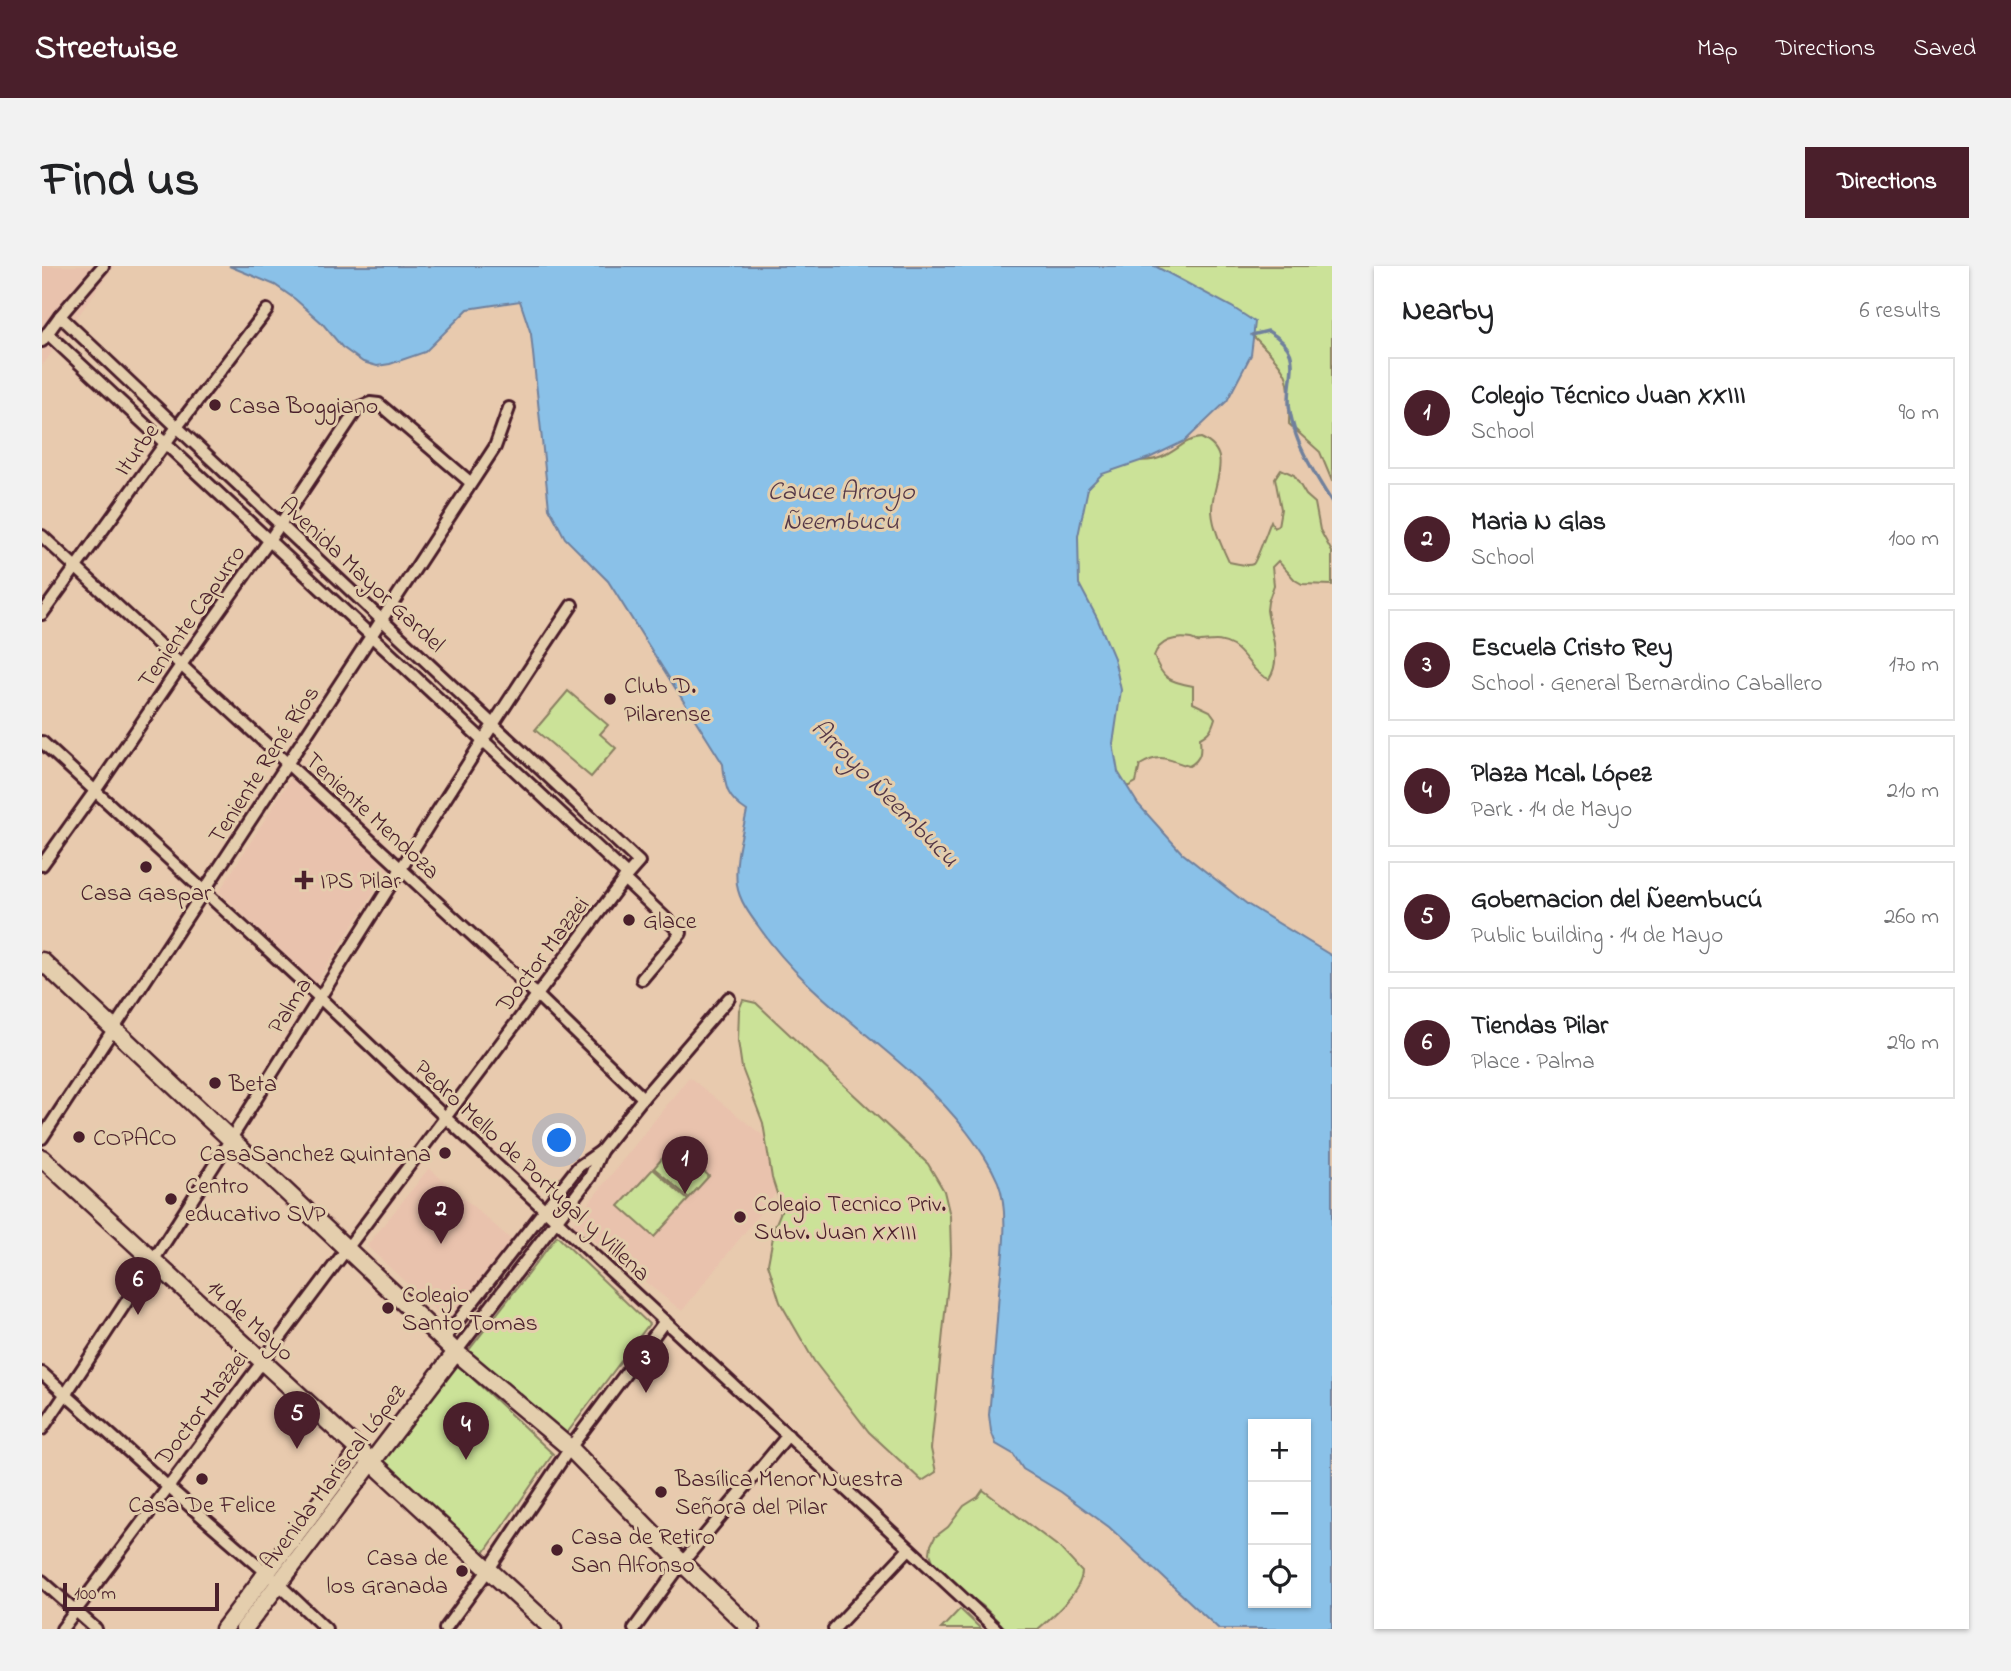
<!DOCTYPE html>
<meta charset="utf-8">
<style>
body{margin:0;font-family:"Indie Flower",sans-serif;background:#f2f2f2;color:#202124}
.controls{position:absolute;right:21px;bottom:21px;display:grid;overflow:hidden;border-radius:0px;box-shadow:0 2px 5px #0004}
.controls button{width:63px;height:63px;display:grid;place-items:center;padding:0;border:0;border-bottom:2px solid #e0e0e0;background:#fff;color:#202124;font:35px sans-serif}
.scale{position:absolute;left:21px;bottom:18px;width:156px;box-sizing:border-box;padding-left:7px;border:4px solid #4a1f2b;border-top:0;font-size:19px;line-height:24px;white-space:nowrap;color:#4a1f2b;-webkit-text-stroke:5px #e4cead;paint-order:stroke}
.you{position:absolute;left:518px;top:875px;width:24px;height:24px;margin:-18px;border:5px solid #fff;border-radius:50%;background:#1a73e8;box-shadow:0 0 0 10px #1a73e833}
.badge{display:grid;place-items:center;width:46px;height:46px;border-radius:50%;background:#4a1f2b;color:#fff;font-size:23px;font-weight:700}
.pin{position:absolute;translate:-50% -58px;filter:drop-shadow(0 2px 4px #0008)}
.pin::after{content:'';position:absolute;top:37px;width:24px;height:21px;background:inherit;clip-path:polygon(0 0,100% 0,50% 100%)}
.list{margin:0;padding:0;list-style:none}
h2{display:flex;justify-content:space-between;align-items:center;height:91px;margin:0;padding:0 28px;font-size:30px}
h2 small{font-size:23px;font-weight:400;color:#757577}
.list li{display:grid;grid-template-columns:46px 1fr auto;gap:21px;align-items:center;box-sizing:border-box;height:112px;margin:0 14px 14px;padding:0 14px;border:2px solid #e0e0e0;border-radius:0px}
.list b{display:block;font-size:26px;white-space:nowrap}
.list p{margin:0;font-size:23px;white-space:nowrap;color:#757577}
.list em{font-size:23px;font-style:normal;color:#757577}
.icon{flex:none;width:38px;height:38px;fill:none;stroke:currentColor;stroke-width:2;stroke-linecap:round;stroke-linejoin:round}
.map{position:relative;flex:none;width:1290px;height:1363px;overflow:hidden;border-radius:0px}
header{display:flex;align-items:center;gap:42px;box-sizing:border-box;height:98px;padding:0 35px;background:#4a1f2b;color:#fff}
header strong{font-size:33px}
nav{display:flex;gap:38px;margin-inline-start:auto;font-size:24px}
.intro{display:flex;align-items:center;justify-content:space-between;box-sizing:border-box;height:168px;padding:0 42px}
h1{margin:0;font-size:49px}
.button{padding:18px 32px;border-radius:0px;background:#4a1f2b;color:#fff;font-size:24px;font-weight:700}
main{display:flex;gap:42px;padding:0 42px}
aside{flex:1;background:#fff;border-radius:0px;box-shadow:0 2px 5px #0004}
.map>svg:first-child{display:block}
.built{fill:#e9c2ad}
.green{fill:#cbe298;stroke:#8a8062;stroke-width:2}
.water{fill:#8ac1e8;stroke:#70809c;stroke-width:2;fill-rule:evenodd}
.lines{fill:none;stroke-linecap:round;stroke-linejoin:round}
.stream{stroke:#70809c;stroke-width:3.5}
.minor-casing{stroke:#4a1f2b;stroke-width:16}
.secondary-casing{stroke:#4a1f2b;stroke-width:21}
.minor{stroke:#e4cead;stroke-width:10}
.secondary{stroke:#e4cead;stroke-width:16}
.poi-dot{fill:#4a1f2b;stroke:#e4cead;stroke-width:2.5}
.labels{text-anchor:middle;stroke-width:6;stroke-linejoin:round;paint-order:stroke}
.poi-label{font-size:24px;fill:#4a1f2b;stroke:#e4cead;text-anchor:start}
.street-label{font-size:24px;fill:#4a1f2b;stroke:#e4cead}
.water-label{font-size:26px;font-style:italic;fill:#543747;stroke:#e4cead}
</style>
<header>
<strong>Streetwise</strong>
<nav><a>Map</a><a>Directions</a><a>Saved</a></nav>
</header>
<div class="intro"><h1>Find us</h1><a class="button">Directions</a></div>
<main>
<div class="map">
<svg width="1290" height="1363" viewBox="0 0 1290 1363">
<rect width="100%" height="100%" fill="#e8caae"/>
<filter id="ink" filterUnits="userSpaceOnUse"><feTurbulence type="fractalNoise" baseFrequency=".0143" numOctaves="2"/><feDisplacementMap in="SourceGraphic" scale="14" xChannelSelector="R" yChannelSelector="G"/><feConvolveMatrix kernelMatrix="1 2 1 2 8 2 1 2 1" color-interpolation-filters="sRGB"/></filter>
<g filter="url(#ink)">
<!-- built -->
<g class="built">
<polygon points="0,0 72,0 0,100"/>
<polygon points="249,512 347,603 273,718 177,626"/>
<polygon points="647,811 757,898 640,1045 530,958"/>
<polygon points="387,902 473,977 406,1056 325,980"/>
</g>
<!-- green -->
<g class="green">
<path d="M1073,0h217v215l-12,-29 -31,-28c0,-14 2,-31 -2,-45 -3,-14 -31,-41 -43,-51z"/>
<path d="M1159,172c35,16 10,46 11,73 1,17 10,36 17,51 7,1 18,5 24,2 3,-2 15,-36 18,-43l3,7 4,-2 3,-17 -6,-31 6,-9 13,6 12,20 9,8 5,27 12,22v33l-30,-1 -7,-4 -17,-19 -6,6 2,18 -6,17 -1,8c3,22 16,48 2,69 -16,-5 -22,-24 -36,-33 -12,-7 -19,-5 -32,-4 -8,1 -2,-1 -10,-3 -16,-3 -32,2 -37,17 8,23 16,26 39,30v17l17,8 5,7c-3,10 -5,15 -15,20 1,13 2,21 -11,28 -22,-6 -27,-14 -49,-1l-4,17 -7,4 -9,1 -56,-259 20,-47c13,-6 32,-17 46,-19 11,-3 19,1 32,-5 15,-6 23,-18 39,-19z"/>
<polygon points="526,425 566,459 558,468 574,482 549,511 493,464"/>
<polygon points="701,734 714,737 886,898 902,925 908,950 909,988 889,1183 894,1206 880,1215 827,1166 772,1095 738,1036 726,998 733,960 740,943 730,912 721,857 700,802 696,775 697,744"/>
<polygon points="632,879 667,910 647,932 612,902"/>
<polygon points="611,903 646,934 612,971 577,940"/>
<polygon points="515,970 607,1058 519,1175 424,1088"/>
<polygon points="415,1098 511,1188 440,1290 337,1199"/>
<path d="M941,1224l77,58 22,24c-1,20 -29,44 -44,57h-32l-23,-23 -27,-20 -23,-25 -3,-8 1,-8 4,-8 13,-10 16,-21 14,-9z"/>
<polygon points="918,1343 939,1363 899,1363"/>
</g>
<!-- water -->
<path class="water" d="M187,0h926l77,41 23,15 -4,33 -24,46 -42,40 -36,17 -47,16 -14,14 -10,48 1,48 18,34 17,40 7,32 -8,54 5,28 20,32 44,49 65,51 85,52v673h-113l-110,-102 -48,-35 -38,-23 -10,-15 -17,-10 -5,-13 -2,-16c4,-41 7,-82 10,-122 3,-33 11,-81 -1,-111 -8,-19 -19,-34 -31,-50 -59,-78 -153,-124 -208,-205 -9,-12 -20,-27 -22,-42 -3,-25 5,-50 10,-74 -20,-13 -22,-23 -24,-47l-115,-183 -43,-43 -16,-30 -18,-174 -11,-33 -52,8 -43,43 -35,12 -13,2 -14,-4 -21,-15 -20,-24 -27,-24 -20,-14zM1211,1158h53v179h-53z"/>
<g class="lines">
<!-- stream -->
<path class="stream" d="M1210,69l16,-4c36,21 21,38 21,71 0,10 4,23 7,33 7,21 24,48 36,67"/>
<defs>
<g id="minor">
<polyline points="18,50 135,161 597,596 582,613 20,1363"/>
<polyline points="5,67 585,609"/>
<polyline points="0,75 18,50 61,0"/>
<polyline points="0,270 495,729 601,832"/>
<polyline points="0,348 135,161 225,44"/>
<polyline points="0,476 277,731 404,852 954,1363"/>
<polyline points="0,599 53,525 139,399 227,275 316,142 328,137 337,138 428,216"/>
<polyline points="582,613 639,667 600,713"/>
<polyline points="0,872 453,181 467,142"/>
<polyline points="401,1074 536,901 559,885"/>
<polyline points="414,1086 548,911 559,885 601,832 687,732"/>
<polyline points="0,1107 125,1220 225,1307 284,1363"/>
<path d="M0,1163c183,-270 348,-553 530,-824"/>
<polyline points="0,1315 54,1363"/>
<polyline points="403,1363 447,1303 528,1182 623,1055"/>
<polyline points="592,1363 640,1297 746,1169"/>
<polyline points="792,1363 867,1283"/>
</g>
<g id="secondary">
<polyline points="0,695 414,1086 528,1182 640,1297 709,1363"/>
<polyline points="0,892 511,1363"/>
<polyline points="182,1363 318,1184"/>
<polyline points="202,1363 414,1086"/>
</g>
</defs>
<!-- minor casing -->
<use href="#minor" class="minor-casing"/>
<!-- secondary casing -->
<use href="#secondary" class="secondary-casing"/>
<!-- minor -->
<use href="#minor" class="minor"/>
<!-- secondary -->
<use href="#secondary" class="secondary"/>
</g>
</g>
<!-- markers -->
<g class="poi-dot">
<circle cx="173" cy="139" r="7"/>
<circle cx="568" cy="433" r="7"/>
<circle cx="104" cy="601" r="7"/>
<path d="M258.5 603.5h7v7h7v7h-7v7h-7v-7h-7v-7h7z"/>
<circle cx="587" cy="654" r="7"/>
<circle cx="173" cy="817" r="7"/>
<circle cx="37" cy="871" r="7"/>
<circle cx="403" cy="887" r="7"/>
<circle cx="129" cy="933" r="7"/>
<circle cx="698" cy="951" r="7"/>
<circle cx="346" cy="1042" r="7"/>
<circle cx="160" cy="1213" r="7"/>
<circle cx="619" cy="1226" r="7"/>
<circle cx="515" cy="1284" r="7"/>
<circle cx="420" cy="1305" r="7"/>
</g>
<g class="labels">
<!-- poi labels -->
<g class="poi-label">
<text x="187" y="147">Casa Boggiano</text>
<text x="582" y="427">Club D.<tspan x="582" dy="28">Pilarense</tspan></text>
<text x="278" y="622">IPS Pilar</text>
<text x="104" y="634" text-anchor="middle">Casa Gaspar</text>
<text x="601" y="662">Glace</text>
<text x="187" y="825">Beta</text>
<text x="51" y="879">COPACO</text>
<text x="389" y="895" text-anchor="end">CasaSanchez Quintana</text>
<text x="143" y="927">Centro<tspan x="143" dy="28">educativo SVP</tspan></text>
<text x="712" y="945">Colegio Tecnico Priv.<tspan x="712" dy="28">Subv. Juan XXIII</tspan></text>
<text x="360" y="1036">Colegio<tspan x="360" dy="28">Santo Tomas</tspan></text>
<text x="633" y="1220">Basílica Menor Nuestra<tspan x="633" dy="28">Señora del Pilar</tspan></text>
<text x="160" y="1246" text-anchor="middle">Casa De Felice</text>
<text x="529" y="1278">Casa de Retiro<tspan x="529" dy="28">San Alfonso</tspan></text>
<text x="406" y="1299" text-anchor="end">Casa de<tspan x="406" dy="28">los Granada</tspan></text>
</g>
<!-- street labels -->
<g class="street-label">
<text transform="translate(94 183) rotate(-54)" y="8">Iturbe</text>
<text transform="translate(321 308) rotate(43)" y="8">Avenida Mayor Gardel</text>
<text transform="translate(149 350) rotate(-55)" y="8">Teniente Capurro</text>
<text transform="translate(221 498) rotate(-57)" y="8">Teniente René Ríos</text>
<text transform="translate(331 549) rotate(43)" y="8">Teniente Mendoza</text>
<text transform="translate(500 688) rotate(-53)" y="8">Doctor Mazzei</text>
<text transform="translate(247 739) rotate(-58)" y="8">Palma</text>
<text transform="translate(491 904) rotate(43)" y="8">Pedro Mello de Portugal y Villena</text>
<text transform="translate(209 1054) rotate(42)" y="8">14 de Mayo</text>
<text transform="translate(159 1141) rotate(-53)" y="8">Doctor Mazzei</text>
<text transform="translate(290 1210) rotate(-53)" y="8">Avenida Mariscal López</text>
</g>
<!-- water labels -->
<g class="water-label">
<text x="799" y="233">Cauce Arroyo<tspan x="799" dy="30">Ñeembucu</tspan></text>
<text transform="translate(844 526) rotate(45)" y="9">Arroyo Ñeembucu</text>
</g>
</g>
</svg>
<div class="controls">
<button>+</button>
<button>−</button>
<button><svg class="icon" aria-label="locate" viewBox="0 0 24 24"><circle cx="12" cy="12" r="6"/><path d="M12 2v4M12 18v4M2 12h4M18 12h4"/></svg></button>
</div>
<div class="scale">100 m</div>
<div class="you"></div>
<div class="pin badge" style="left:643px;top:928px">1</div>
<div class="pin badge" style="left:399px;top:978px">2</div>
<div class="pin badge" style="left:604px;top:1127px">3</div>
<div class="pin badge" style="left:424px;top:1194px">4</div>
<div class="pin badge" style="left:255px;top:1183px">5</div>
<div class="pin badge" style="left:96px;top:1049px">6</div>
</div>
<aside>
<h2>Nearby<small>6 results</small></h2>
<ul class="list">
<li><span class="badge">1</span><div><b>Colegio Técnico Juan XXIII</b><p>School</p></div><em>90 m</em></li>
<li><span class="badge">2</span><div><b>Maria N Glas</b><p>School</p></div><em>100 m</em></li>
<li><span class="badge">3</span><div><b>Escuela Cristo Rey</b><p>School · General Bernardino Caballero</p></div><em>170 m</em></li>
<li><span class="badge">4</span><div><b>Plaza Mcal. López</b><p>Park · 14 de Mayo</p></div><em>210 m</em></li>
<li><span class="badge">5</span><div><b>Gobernacion del Ñeembucú</b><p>Public building · 14 de Mayo</p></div><em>260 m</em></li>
<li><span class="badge">6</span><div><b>Tiendas Pilar</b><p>Place · Palma</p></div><em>290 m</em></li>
</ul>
</aside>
</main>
